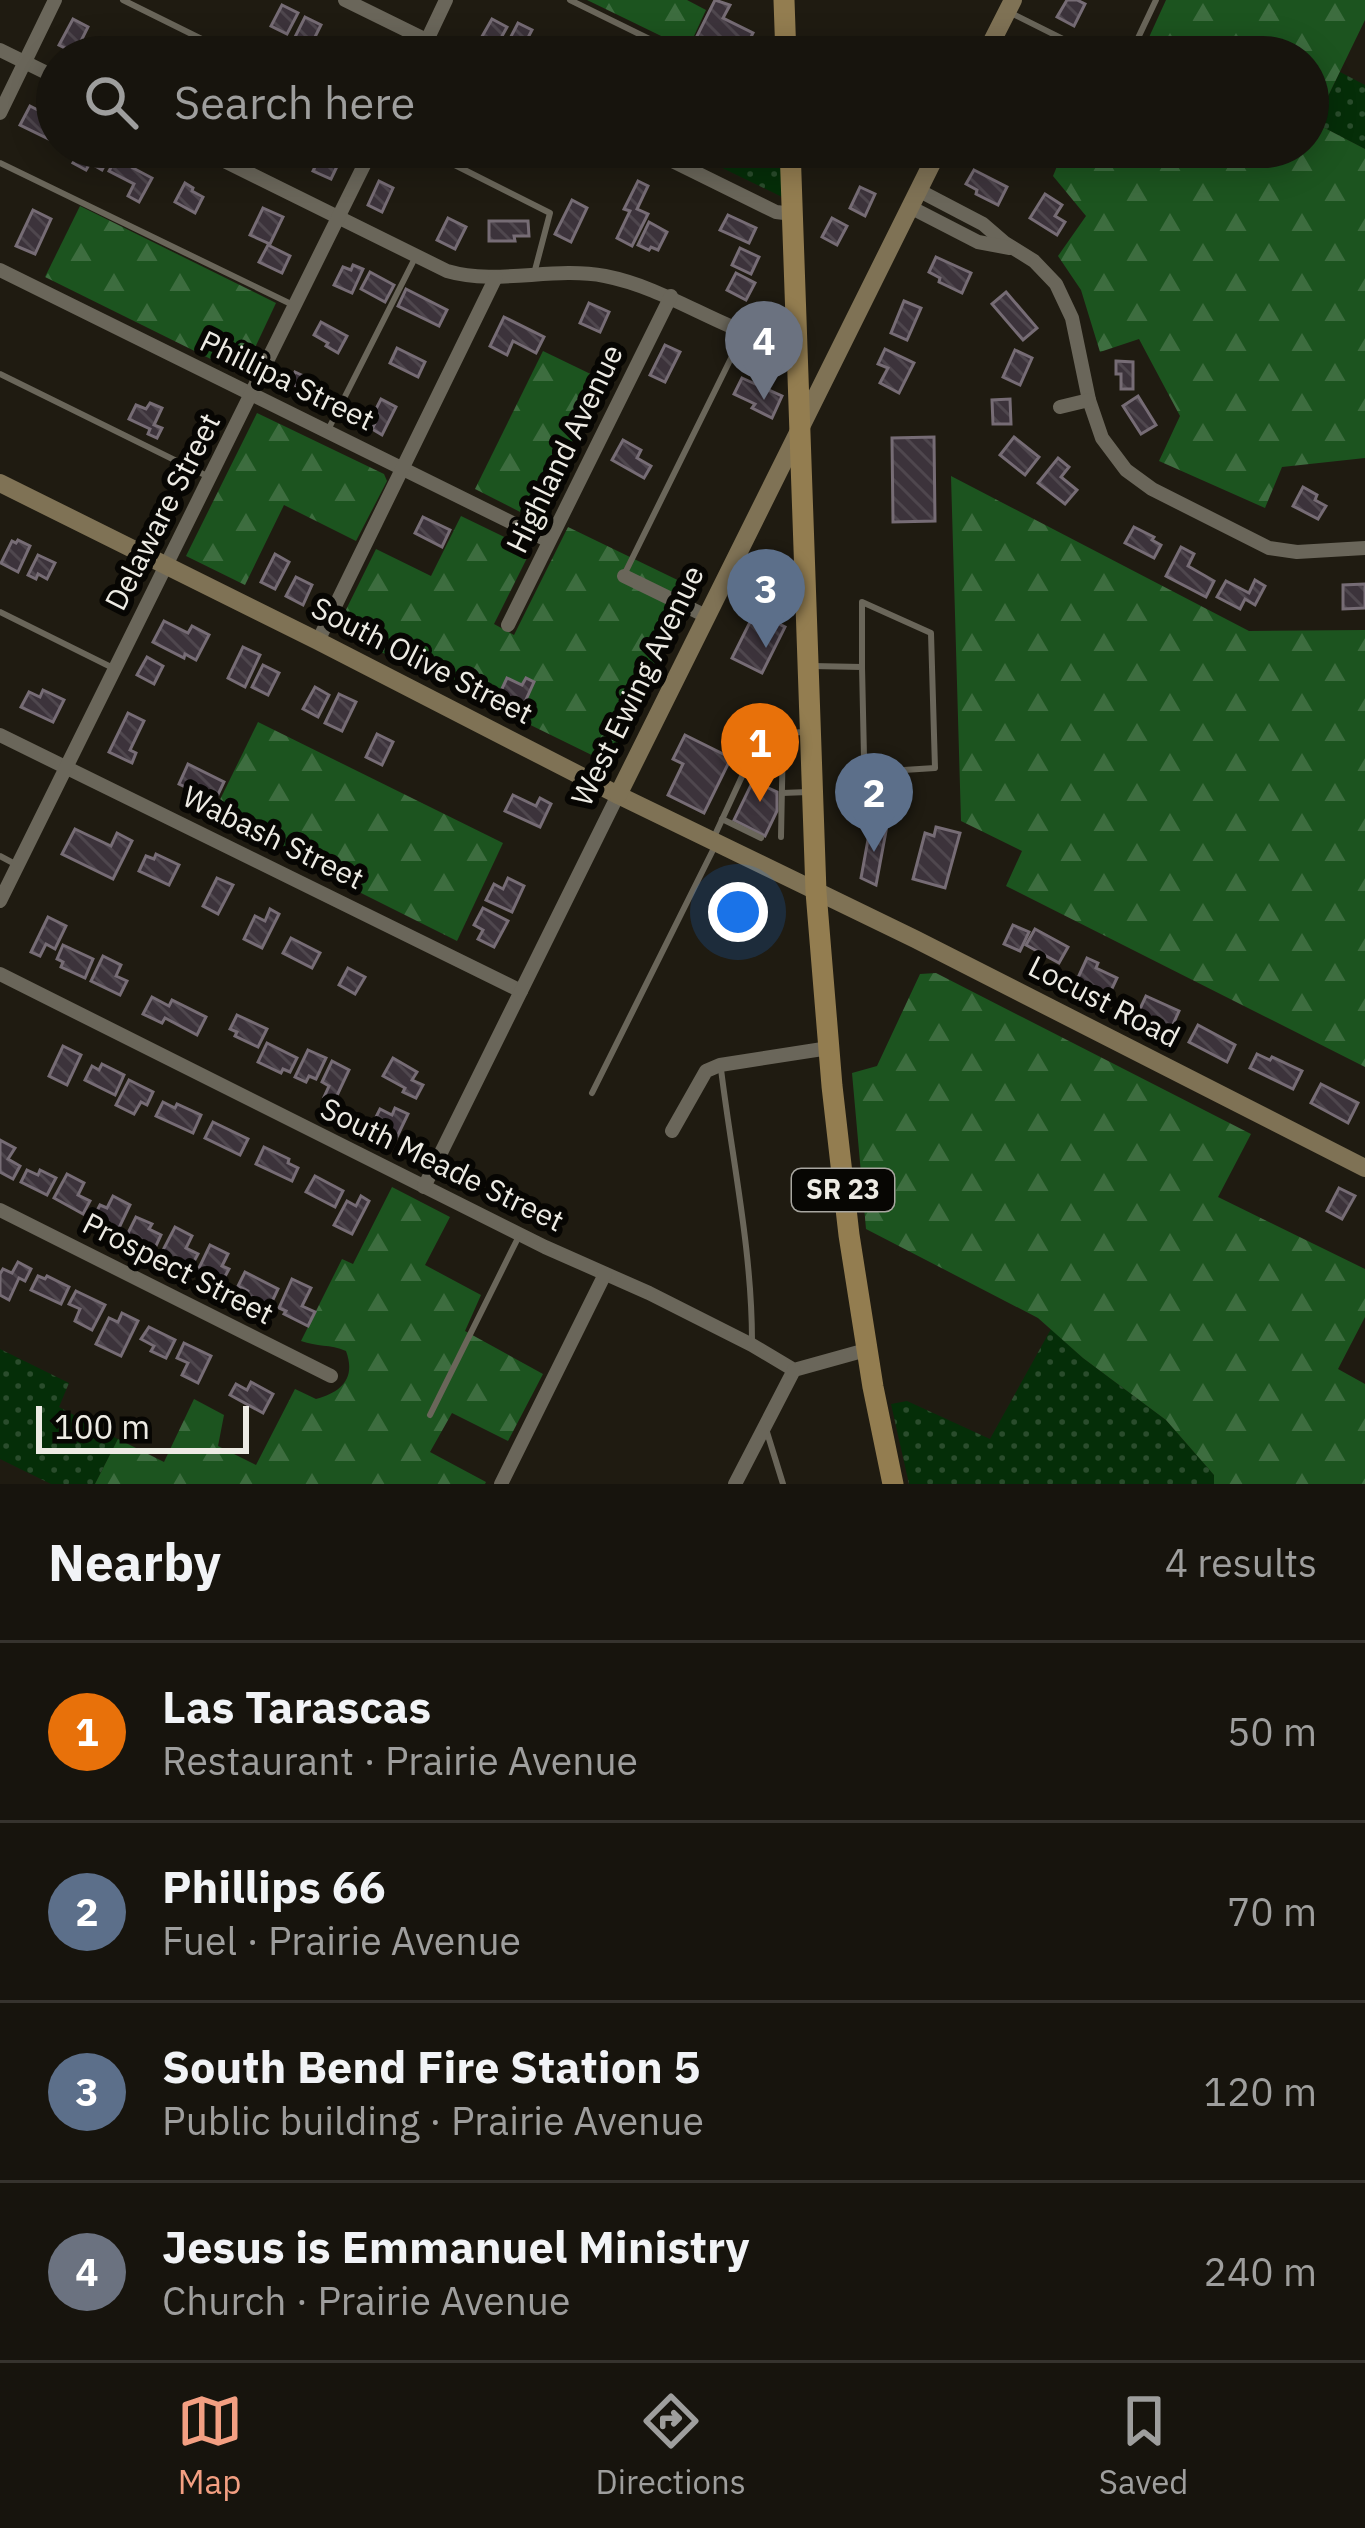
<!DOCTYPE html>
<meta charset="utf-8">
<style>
body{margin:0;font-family:"IBM Plex Sans",sans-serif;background:#24211b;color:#f1f3f6}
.scale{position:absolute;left:36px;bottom:30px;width:213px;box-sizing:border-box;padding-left:12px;border:6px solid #edebe4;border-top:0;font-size:33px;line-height:42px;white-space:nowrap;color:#edebe4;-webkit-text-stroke:9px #070603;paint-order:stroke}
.you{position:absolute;left:738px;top:912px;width:42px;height:42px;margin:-30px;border:9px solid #fff;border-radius:50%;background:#1a73e8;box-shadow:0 0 0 18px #1a73e833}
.badge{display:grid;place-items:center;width:78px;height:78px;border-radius:50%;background:#f39f82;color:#fff;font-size:39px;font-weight:700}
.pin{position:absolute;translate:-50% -99px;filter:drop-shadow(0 3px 6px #0008)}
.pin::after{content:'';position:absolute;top:63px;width:42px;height:36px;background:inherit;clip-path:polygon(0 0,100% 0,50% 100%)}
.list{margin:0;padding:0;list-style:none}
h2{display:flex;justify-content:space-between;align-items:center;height:156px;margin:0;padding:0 48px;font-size:51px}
h2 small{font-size:39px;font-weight:400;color:#9e9e9d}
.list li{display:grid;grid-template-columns:78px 1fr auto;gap:36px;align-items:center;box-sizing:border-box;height:180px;padding:0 48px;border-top:3px solid #36332e}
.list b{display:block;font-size:45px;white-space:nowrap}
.list p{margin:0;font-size:39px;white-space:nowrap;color:#9e9e9d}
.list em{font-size:39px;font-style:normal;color:#9e9e9d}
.icon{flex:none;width:66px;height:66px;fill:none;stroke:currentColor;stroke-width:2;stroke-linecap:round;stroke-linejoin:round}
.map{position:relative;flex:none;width:1365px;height:1484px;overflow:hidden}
.search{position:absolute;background:#17140d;box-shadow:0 6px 30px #0003;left:36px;right:36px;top:36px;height:132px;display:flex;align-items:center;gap:30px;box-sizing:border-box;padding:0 42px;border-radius:66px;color:#9e9e9d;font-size:45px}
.sheet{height:876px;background:#17140d}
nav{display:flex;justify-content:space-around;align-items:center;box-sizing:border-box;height:168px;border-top:3px solid #36332e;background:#17140d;font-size:33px;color:#9e9e9d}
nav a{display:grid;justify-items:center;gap:6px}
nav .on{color:#f39f82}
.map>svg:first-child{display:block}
.grass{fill:url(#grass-dots)}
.forest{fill:url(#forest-firs)}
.building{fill:url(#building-back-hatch);stroke:#766c75;stroke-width:3}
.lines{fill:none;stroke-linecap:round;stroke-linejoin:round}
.lane{stroke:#6a665a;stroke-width:6}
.street{stroke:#6a665a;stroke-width:14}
.secondary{stroke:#7f7255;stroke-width:18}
.primary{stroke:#937d50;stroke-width:21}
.labels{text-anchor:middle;stroke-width:12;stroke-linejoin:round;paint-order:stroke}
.shield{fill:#070603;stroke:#a8a6a0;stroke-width:3}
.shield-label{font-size:27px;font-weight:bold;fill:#edebe4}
.street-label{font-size:30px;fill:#edebe4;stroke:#070603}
</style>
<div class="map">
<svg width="1365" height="1484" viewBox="0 0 1365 1484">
<defs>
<pattern id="grass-dots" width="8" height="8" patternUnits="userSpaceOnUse" patternTransform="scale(3)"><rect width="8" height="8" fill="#052e08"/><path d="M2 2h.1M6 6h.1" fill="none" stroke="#2a4c2c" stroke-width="1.8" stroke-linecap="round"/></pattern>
<pattern id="forest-firs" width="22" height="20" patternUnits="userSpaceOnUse" patternTransform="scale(3)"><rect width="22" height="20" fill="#1c541f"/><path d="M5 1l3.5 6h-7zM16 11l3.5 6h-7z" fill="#3d6d3f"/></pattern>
<pattern id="building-back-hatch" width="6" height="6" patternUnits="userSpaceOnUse" patternTransform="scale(3)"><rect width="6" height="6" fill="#3c333b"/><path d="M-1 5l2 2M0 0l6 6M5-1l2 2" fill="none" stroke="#4f474e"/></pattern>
</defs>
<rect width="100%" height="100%" fill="#1f1b11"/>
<!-- grass -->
<g class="grass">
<polygon points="1340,72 1365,85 1365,149 1315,123"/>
<polygon points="679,147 780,147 782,197 772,192"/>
<polygon points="1051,1329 1083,1358 1166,1420 1214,1475 1214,1484 909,1484 891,1404 907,1401 990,1439"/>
<polygon points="0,1349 69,1383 59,1407 118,1439 95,1484 51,1484 0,1459"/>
</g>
<!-- forest -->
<g class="forest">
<polygon points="587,0 687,0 706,10 688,49"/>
<polygon points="1166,0 1365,0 1365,20 1315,123 1365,149 1365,458 1282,467 1265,508 1159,461 1180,416 1139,339 1100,352 1081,290 1058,256 1086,216 1053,176 1065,147 1308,147 1308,57 1140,57"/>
<polygon points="80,206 276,303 245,369 235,371 45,277"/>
<polygon points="543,351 603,380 537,512 528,516 475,489"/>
<polygon points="257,413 384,474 387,481 356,541 284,505 245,585 186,556"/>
<polygon points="951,476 1249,631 1365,630 1365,1067 1006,886 1022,851 961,821"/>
<polygon points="461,516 531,550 494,624 514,635 568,527 692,587 608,763 336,630 376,549 431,576"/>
<polygon points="258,722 503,843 457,941 211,818"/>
<polygon points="936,973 1251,1134 1218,1197 1365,1269 1365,1317 1338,1369 1365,1384 1365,1484 1214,1484 1214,1475 1166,1420 1083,1358 1038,1318 866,1229 852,1073 877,1066 920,974"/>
<path d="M392,1187l58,30 -25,48 56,30 -16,36 78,43 -35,67 -56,-28 -22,39 56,30 -1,2h-390l23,-45 46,23 30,-63 30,16 -6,31 38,19 39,-76 21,10c26,-7 40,-21 30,-48 -16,-7 -29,-4 -45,-10l41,-82 11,5z"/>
</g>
<!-- building -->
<g class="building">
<polygon points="715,0 730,5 723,18 753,33 741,57 734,57 696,38"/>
<polygon points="1067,0 1077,0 1085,4 1074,26 1057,17"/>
<polygon points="282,5 298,13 287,34 271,26"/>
<polygon points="305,17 321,25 308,51 292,43"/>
<polygon points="73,19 88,27 75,53 59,45"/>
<polygon points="492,19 507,27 495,49 480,40"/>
<polygon points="518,23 532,30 520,53 506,46"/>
<polygon points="30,106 57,120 57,143 20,125"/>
<polygon points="67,147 108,147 113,149 102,170 90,163 86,170 73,163 77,157 65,151"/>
<polygon points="333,149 343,154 331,179 313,171 323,150 331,154"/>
<polygon points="118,154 136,163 133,168 152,178 139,202 128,196 134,184 109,171"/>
<polygon points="974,170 1007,187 998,205 976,194 977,190 966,184"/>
<polygon points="379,181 393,188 382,212 368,205"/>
<polygon points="638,181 648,186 637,209 648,214 632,246 617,238 630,211 624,209"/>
<polygon points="185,183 193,188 192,191 203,197 195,213 175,202"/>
<polygon points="860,187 875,194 865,216 850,208"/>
<polygon points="1045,194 1062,205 1055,216 1065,222 1057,235 1030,218"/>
<polygon points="572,200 587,208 571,242 555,234"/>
<polygon points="263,208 283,217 270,244 250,235"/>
<polygon points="33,210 51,219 35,254 16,246"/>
<polygon points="728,215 756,228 749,243 720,230"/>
<polygon points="448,218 466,227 455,249 437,240"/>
<polygon points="832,218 847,226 837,245 822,237"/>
<polygon points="489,221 528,221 529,236 514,236 515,241 489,241"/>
<polygon points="649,222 667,232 658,250 651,247 649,250 638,245"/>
<polygon points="268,245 290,256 282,273 259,262"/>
<polygon points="740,248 759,257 751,274 732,265"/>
<polygon points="936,257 971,273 962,293 939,282 940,278 929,272"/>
<polygon points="353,265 363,269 352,293 334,285 343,267 351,270"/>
<polygon points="370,272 394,285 385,302 361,289"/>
<polygon points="736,273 755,283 746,300 727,290"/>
<polygon points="406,289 447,310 439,326 398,306"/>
<polygon points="1006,292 1037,328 1023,340 992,304"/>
<polygon points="904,301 921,308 907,340 891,333"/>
<polygon points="589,303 609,312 600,332 580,323"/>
<polygon points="504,317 544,337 536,353 513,341 507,355 490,346"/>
<polygon points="321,322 347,336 338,353 326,346 328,343 314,335"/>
<polygon points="665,345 680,352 665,382 650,375"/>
<polygon points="397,348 425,362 418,377 390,363"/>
<polygon points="885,349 914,363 899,393 880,383 888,368 878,364"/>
<polygon points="1015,350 1032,358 1020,385 1003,377"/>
<polygon points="1116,361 1133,362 1133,389 1121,389 1121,374 1116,374"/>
<polygon points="295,372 323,385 316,399 290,382"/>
<polygon points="742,378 782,396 772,418 752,408 755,404 734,394"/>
<polygon points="1138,396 1156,425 1141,434 1123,406"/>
<polygon points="381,399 396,407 382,435 372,429 377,419 368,414 372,407 376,409"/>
<polygon points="1010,399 1011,424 993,424 992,400"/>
<polygon points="150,403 162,408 154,425 162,428 157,438 148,434 150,429 129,419 136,405 146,409"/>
<polygon points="934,437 935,521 893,522 892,438"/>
<polygon points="1014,437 1039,457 1025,475 1000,455"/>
<polygon points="623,440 641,450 637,458 651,466 644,478 612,460"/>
<polygon points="1058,458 1069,467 1061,477 1077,490 1065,504 1038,483"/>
<polygon points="1303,487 1317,495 1315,500 1326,506 1318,519 1293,506"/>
<polygon points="423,517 450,530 442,547 415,533"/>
<polygon points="1134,527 1154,537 1152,540 1161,545 1154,558 1125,543"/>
<polygon points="18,540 30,546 18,572 1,563 12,541 16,543"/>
<polygon points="1181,547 1194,554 1188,566 1214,581 1206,597 1166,576"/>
<polygon points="275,554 289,562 275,589 261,582"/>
<polygon points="38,555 55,563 47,579 38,574 36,579 28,575"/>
<polygon points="296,577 312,585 303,605 286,596"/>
<polygon points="1255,580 1265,586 1255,605 1245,599 1240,609 1217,597 1226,581 1249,593"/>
<polygon points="1365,584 1365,608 1343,609 1343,585"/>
<polygon points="755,612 785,627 762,673 732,658"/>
<polygon points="164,621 188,633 192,626 209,635 196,660 185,654 184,658 153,642"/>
<polygon points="243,647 260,655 245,687 228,678"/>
<polygon points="147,657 163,666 154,684 137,675"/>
<polygon points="263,665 279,673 268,695 252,687"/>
<polygon points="507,678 522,685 526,678 534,682 523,706 499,695"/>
<polygon points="315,687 329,695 318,717 303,709"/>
<polygon points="43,690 64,700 53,722 21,707 29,692 40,697"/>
<polygon points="339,694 356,702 342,731 325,723"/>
<polygon points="128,713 144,721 130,750 136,753 132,763 109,752"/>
<polygon points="377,734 393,742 382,765 366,757"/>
<polygon points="685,735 731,758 704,813 668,795 683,764 673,759"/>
<polygon points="188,764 224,782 215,801 179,784"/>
<polygon points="753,781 777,792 777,811 765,836 734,820"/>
<polygon points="513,795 536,806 540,798 551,804 540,827 505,811"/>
<polygon points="874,807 889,815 876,885 861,878"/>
<polygon points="936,827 960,833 945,888 913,879 925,833 934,836"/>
<polygon points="75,829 111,846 117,833 132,841 113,879 62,854"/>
<polygon points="156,854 179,865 169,885 139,871 146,856 154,859"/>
<polygon points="217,878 233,885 218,914 203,906"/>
<polygon points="508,878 524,886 512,912 486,900 494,884 503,889"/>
<polygon points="483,908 508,921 494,947 478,939 483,930 474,925"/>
<polygon points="270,909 279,914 262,948 244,939 255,916 265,921"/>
<polygon points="48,917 66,926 55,949 46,944 40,956 31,952"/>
<polygon points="1013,925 1029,932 1020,951 1004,944"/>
<polygon points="1035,929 1068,947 1059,963 1026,945"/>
<polygon points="291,938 320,953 312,968 283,953"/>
<polygon points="63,945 93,959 85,978 61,967 63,962 57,959"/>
<polygon points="103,956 121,965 116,976 127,981 120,995 91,981"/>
<polygon points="1087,958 1098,963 1096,968 1117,978 1108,997 1076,982"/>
<polygon points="348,968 365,977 355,994 339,985"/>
<polygon points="1146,996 1179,1011 1171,1029 1138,1013"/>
<polygon points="152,997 169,1006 172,1000 206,1017 197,1035 165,1018 162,1023 143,1014"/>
<polygon points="237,1015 267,1029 258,1047 235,1036 237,1032 230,1029"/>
<polygon points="1198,1025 1235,1045 1227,1062 1189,1042"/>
<polygon points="267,1043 297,1058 290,1072 283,1069 281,1073 258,1062"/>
<polygon points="63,1046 81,1055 67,1085 49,1076"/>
<polygon points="308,1050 326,1058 316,1079 309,1076 306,1082 295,1077"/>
<polygon points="1257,1054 1270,1060 1272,1057 1302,1071 1293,1089 1250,1068"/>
<polygon points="393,1058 417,1072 412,1080 423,1085 416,1098 403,1092 405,1088 383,1076"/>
<polygon points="332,1061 349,1070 334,1102 324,1097 329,1086 322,1082"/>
<polygon points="102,1064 124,1075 115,1095 85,1080 92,1066 99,1070"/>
<polygon points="129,1080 153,1092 147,1105 141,1102 134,1114 116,1105"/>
<polygon points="1321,1084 1358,1103 1348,1123 1311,1103"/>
<polygon points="163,1102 175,1108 177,1104 201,1115 193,1133 156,1116"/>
<polygon points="395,1108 408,1114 396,1139 371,1127 380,1109 392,1115"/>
<polygon points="213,1122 248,1139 240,1155 205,1138"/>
<polygon points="0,1140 15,1148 8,1159 20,1166 13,1179 0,1172"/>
<polygon points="264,1147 289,1159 288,1163 298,1168 292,1181 256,1164"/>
<polygon points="27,1170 38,1175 40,1170 56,1178 47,1195 21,1182"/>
<polygon points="67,1174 84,1183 78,1195 90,1201 83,1214 54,1198"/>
<polygon points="315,1176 343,1191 335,1207 306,1192"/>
<polygon points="1339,1188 1355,1196 1342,1219 1327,1211"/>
<polygon points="113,1196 130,1205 118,1230 93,1218 100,1205 107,1208"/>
<polygon points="361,1196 369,1201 352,1234 334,1225 347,1201 356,1206"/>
<polygon points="136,1217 152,1224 149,1229 161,1235 155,1248 127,1235"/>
<polygon points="175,1227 192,1236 186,1248 198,1254 191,1267 162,1252"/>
<polygon points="210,1245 228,1254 222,1266 229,1269 222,1282 198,1270"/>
<polygon points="18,1262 31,1269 25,1281 19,1278 9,1300 0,1295 0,1274 3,1269 12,1273"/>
<polygon points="245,1272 278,1289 270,1306 247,1295 248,1291 238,1286"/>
<polygon points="38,1276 45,1279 47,1276 69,1287 61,1304 31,1290"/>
<polygon points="292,1279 311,1288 302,1306 315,1312 308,1326 284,1314 286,1311 279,1308"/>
<polygon points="76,1291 105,1305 92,1330 75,1321 80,1309 69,1304"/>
<polygon points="122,1313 138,1321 121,1356 96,1344 109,1318 118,1322"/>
<polygon points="149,1327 175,1340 166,1358 151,1351 154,1346 141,1339"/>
<polygon points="184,1343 211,1356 198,1383 182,1375 188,1363 177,1358"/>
<polygon points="251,1382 273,1394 263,1413 230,1395 236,1384 247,1390"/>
</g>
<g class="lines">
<!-- lane -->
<g class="lane">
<polyline points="123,0 238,57"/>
<polyline points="570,0 686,57"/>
<polyline points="1011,13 1099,57"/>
<polyline points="1129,57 1156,0"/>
<polyline points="419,147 550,213 535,270"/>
<polyline points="0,163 291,304"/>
<polyline points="0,374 207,476"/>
<polyline points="329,428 415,258"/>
<polyline points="624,575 743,334"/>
<polyline points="0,612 111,667"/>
<polyline points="812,666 862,667 862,602 931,633 935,768 888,771 864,757 862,667"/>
<polyline points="782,793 808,792"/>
<polyline points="722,819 761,838"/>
<polyline points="714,837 744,772 784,733 805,732"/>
<polyline points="781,837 783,737"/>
<polyline points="0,856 15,864"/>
<path d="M721,1069c11,90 31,181 31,272"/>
<polyline points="592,1093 716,844"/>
<polyline points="430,1415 518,1238"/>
<polyline points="766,1429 783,1484"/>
</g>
<!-- street -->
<g class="street">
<polyline points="345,0 461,57"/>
<polyline points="0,50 57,78"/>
<polyline points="419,57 446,0"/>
<polyline points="0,113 55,0"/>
<path d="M196,147l251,124c51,15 105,-5 158,5 56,11 102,44 155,62 12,3 25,3 37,3"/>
<polyline points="644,147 776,212 793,214"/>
<polyline points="918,190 983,224 1005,243 1034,261 1056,284 1072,318 1089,400 1102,438 1126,470 1152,489 1269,548 1297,552 1365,548"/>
<polyline points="910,207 978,242 1010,248"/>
<polyline points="0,270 549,541"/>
<polyline points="1060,407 1089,400"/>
<polyline points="624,576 706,616"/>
<polyline points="508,625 671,296"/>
<polyline points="318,641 496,277"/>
<polyline points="0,735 521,991"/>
<polyline points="0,901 373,147"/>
<polyline points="0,974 545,1247 649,1293 752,1345 794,1370 866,1350"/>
<polyline points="672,1131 706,1071 720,1065 829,1048"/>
<polyline points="424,1187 618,795"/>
<polyline points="0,1210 331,1376"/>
<polyline points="501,1484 605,1274"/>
<polyline points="735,1484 794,1370"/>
</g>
<!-- secondary -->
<g class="secondary">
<polyline points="984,57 1013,0"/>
<polyline points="0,483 318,641 618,795 915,939 1365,1168"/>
<polyline points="618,795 940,147"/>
</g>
<!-- primary -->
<g class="primary">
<polyline points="784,0 786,57"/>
<polyline points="790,147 816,892 832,1086 849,1235 873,1387 893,1484"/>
</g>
</g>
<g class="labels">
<!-- shield labels -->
<rect class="shield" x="792" y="1169" width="102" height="42" rx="9"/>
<g class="shield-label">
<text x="843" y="1199">SR 23</text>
</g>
<!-- street labels -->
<g class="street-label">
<text transform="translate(287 381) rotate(26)" y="10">Phillipa Street</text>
<text transform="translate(565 449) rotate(-64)" y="10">Highland Avenue</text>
<text transform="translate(163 512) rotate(-63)" y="10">Delaware Street</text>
<text transform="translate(422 661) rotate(27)" y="10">South Olive Street</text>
<text transform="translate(638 686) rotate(-64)" y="10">West Ewing Avenue</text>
<text transform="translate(273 838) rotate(26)" y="10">Wabash Street</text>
<text transform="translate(1104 1002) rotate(27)" y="10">Locust Road</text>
<text transform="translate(442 1165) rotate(26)" y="10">South Meade Street</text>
<text transform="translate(178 1269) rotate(27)" y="10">Prospect Street</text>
</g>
</g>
</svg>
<div class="scale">100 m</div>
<div class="you"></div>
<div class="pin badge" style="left:760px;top:802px;background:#e8710a">1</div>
<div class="pin badge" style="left:874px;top:852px;background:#5c6f8a">2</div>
<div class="pin badge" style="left:766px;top:648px;background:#5c6f8a">3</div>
<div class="pin badge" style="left:764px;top:400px;background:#6b7280">4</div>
<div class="search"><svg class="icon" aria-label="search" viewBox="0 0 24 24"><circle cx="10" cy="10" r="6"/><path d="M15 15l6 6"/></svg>Search here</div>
</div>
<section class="sheet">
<h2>Nearby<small>4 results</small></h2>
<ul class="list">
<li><span class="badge" style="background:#e8710a">1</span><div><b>Las Tarascas</b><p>Restaurant · Prairie Avenue</p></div><em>50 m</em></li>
<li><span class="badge" style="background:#5c6f8a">2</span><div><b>Phillips 66</b><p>Fuel · Prairie Avenue</p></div><em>70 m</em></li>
<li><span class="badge" style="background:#5c6f8a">3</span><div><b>South Bend Fire Station 5</b><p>Public building · Prairie Avenue</p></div><em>120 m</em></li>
<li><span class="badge" style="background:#6b7280">4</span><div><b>Jesus is Emmanuel Ministry</b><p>Church · Prairie Avenue</p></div><em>240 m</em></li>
</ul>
</section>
<nav>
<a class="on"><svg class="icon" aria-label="map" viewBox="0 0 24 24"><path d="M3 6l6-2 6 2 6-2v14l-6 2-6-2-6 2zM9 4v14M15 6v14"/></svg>Map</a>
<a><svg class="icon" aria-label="directions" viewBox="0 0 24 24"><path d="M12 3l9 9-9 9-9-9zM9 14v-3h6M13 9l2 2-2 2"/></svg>Directions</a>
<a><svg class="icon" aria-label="saved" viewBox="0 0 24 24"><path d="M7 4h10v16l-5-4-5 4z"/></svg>Saved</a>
</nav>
